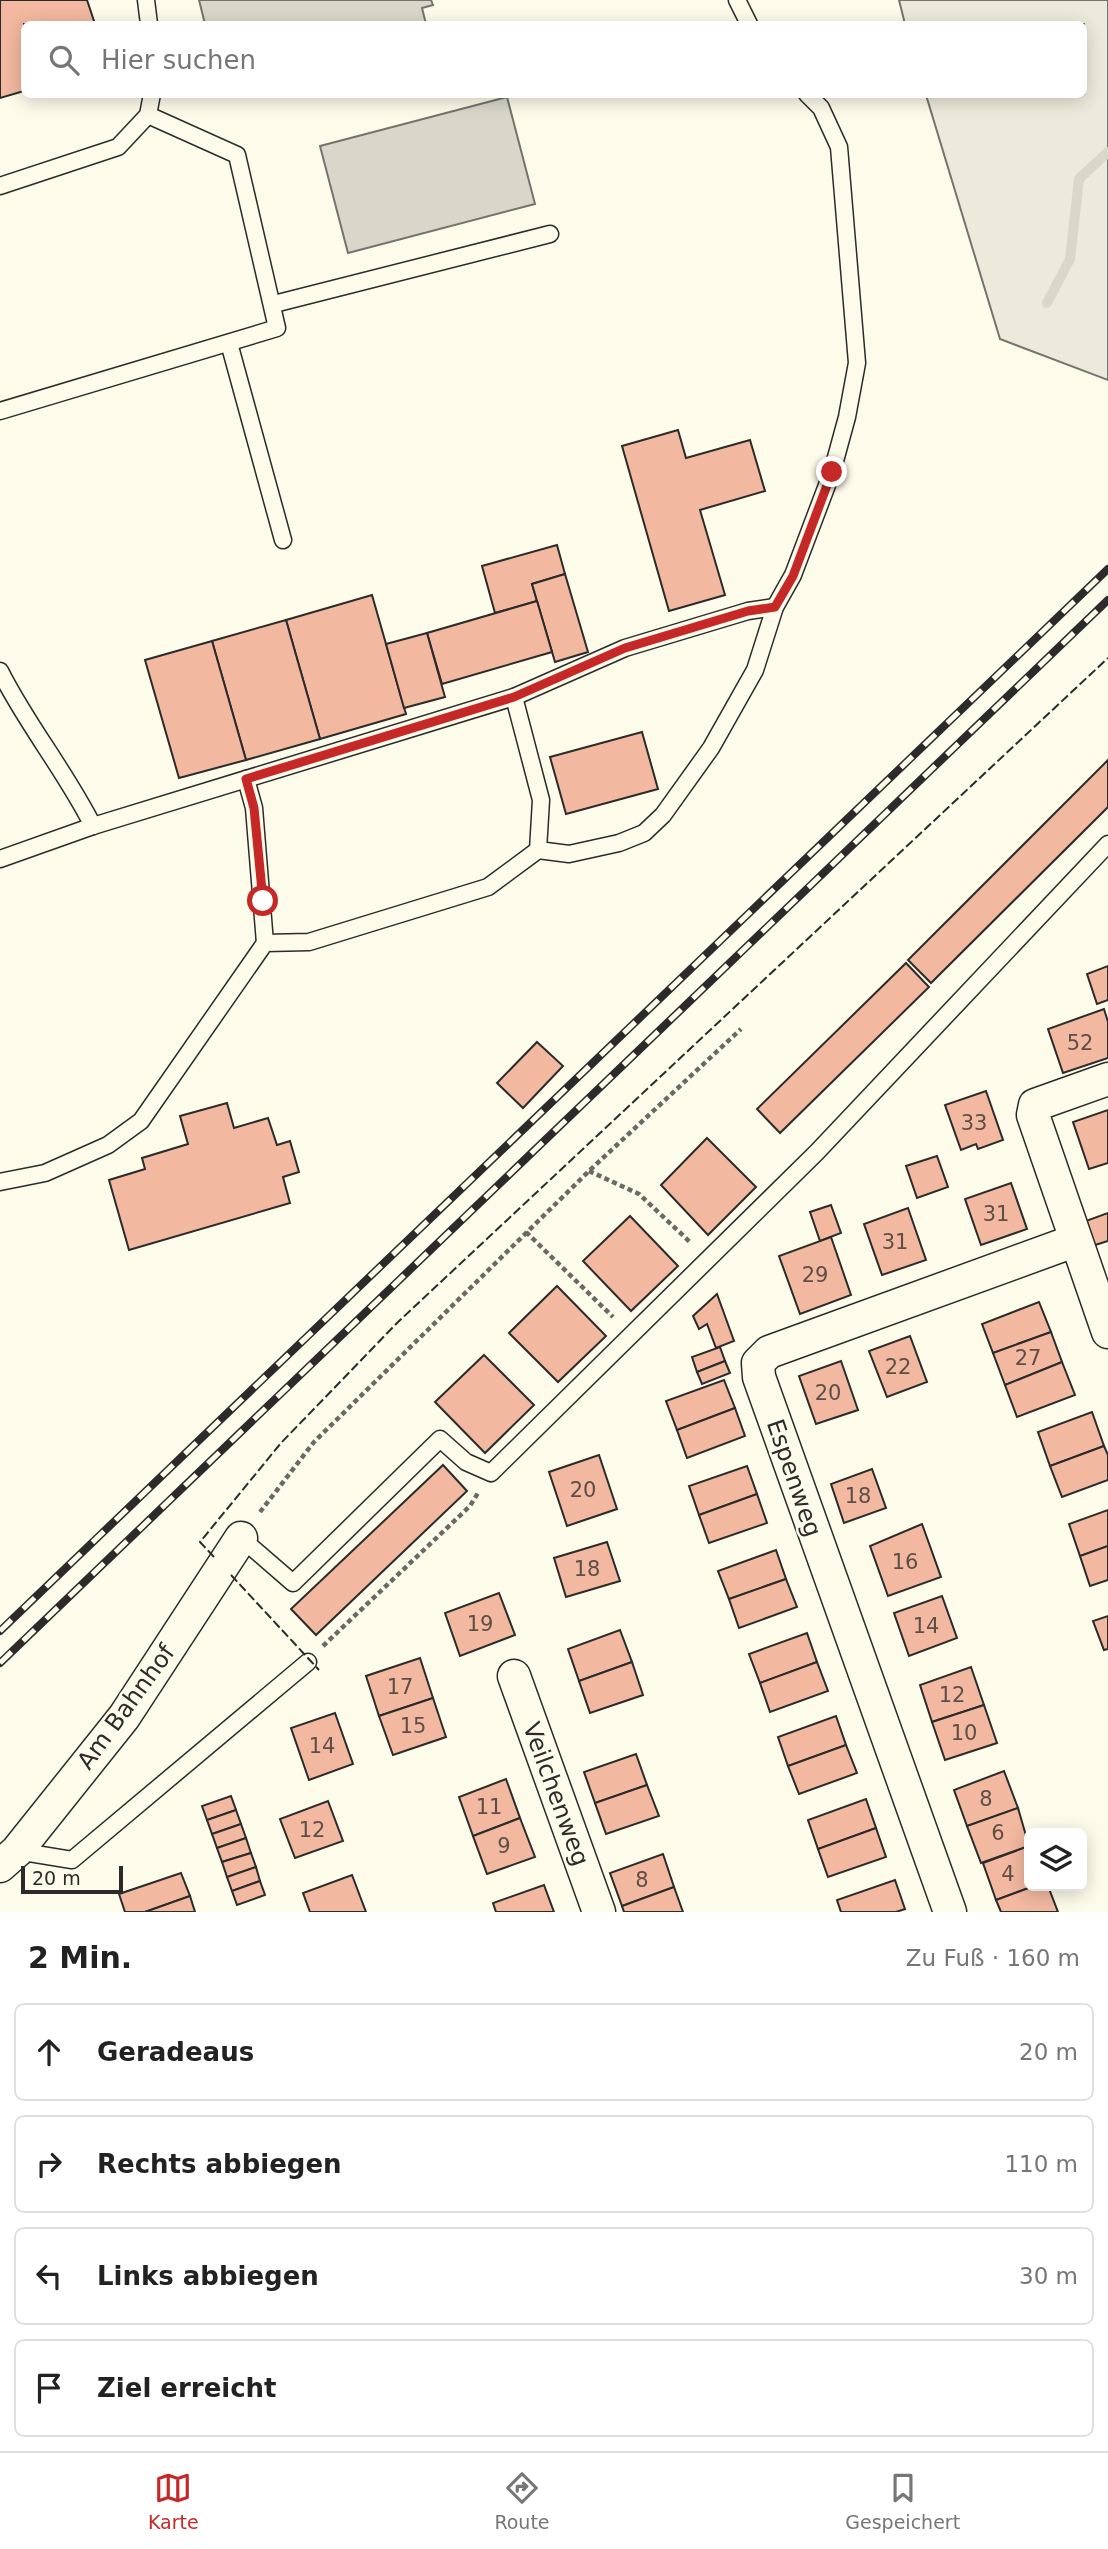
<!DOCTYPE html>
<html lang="de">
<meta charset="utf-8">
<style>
body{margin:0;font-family:"DejaVu Sans",sans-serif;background:#f2f2f2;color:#222}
.controls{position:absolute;right:21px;bottom:21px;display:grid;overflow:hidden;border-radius:10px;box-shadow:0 4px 18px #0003}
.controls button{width:63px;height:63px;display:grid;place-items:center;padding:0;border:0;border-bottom:2px solid #e0e0e0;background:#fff;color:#222;font:35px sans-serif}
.scale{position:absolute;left:21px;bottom:18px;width:102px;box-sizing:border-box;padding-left:7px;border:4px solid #2b2b2b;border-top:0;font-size:19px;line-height:24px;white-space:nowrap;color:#2b2b2b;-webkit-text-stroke:5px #fdfbea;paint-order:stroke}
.stop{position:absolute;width:21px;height:21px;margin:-16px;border:5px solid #c62828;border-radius:50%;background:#fff}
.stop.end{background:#c62828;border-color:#fff;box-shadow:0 2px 7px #0008}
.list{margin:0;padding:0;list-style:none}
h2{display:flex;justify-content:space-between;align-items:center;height:91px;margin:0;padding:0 28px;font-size:30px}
h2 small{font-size:23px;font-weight:400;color:#767676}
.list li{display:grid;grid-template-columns:46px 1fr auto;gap:21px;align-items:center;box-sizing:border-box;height:98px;margin:0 14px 14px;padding:0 14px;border:2px solid #e0e0e0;border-radius:10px}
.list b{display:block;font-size:26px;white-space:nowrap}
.list em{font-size:23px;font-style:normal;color:#767676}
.icon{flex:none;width:38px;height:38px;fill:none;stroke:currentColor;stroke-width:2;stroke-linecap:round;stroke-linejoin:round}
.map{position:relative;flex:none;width:1108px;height:1912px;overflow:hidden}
.search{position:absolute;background:#fff;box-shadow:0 4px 18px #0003;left:21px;right:21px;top:21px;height:77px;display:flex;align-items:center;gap:18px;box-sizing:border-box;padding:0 24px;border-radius:10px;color:#767676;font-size:26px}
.sheet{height:539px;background:#fff}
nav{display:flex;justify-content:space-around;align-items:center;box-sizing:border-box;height:98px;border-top:2px solid #e0e0e0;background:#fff;font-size:19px;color:#767676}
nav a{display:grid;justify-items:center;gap:4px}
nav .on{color:#c62828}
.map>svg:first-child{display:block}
.green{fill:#ecebdb;stroke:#74746e;stroke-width:2}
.water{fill:#d8d7c9;stroke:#74746e;stroke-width:2}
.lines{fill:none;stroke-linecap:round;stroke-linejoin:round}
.stream{stroke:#d8d7c9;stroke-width:10}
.building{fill:#f2b8a0;stroke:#2b2b2b;stroke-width:2}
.service-casing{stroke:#2b2b2b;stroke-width:19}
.minor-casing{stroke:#2b2b2b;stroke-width:35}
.path{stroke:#6a6964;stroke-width:4.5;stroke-dasharray:5 3.5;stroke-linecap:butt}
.service{stroke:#fdfbea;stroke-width:16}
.minor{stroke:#fdfbea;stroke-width:32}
.rail-casing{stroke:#2b2b2b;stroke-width:8}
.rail{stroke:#fdfbea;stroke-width:5;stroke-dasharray:16;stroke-linecap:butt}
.fence{stroke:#2b2b2b;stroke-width:2;stroke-dasharray:9 3.5;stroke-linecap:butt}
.route{stroke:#c62828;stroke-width:9}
.labels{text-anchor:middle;stroke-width:5;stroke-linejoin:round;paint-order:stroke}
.number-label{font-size:21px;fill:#5d4e48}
.street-label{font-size:24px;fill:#2b2b2b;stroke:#fdfbea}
</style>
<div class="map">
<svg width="1108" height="1912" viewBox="0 0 1108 1912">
<rect width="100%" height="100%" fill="#fdfbea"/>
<!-- green -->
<polygon class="green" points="899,0 1108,0 1108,380 1000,339 926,95 1084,94 1084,24 905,24"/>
<!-- water -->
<g class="water">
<polygon points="199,0 431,0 433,5 422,8 426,24 205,24"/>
<polygon points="507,97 535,204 348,253 320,146"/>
</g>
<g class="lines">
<!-- stream -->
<polyline class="stream" points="1047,303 1070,259 1079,179 1108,152"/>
</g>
<!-- building -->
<g class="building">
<polygon points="0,0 87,0 95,24 24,24 24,91 0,98"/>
<polygon points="678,430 686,458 750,440 765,491 700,510 725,595 669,611 622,446"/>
<polygon points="557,545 565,574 532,584 537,601 495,613 482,566"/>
<polygon points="565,574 588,652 555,662 532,584"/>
<polygon points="372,595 406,714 320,739 286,620"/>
<polygon points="537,601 552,652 442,684 427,633"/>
<polygon points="286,620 320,739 246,760 212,641"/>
<polygon points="427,633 445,697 404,708 386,644"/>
<polygon points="212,641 246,760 179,778 145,660"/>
<polygon points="642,732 658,789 566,814 550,757"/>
<polygon points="1108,760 1108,807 931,983 908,960"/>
<polygon points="906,963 929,987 780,1133 757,1109"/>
<polygon points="1108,966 1108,1000 1097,1004 1087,974"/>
<polygon points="1104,1009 1108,1022 1108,1058 1063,1073 1048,1029"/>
<polygon points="537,1042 563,1066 523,1108 497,1083"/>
<polygon points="986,1091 1003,1140 978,1149 976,1144 961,1150 945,1105"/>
<polygon points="227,1103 234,1128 268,1118 277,1145 290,1141 299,1172 283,1177 290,1203 129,1250 109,1180 145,1169 142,1158 188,1144 180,1116"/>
<polygon points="1108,1110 1108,1163 1089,1169 1073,1122"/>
<polygon points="707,1138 756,1187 708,1235 661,1185"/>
<polygon points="937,1156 948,1187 917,1198 906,1166"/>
<polygon points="1011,1183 1027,1229 981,1245 965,1199"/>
<polygon points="831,1205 841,1233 820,1241 810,1212"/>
<polygon points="908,1208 926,1260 882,1275 864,1224"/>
<polygon points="1108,1213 1108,1241 1092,1246 1083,1222"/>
<polygon points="630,1216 678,1266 631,1311 583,1261"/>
<polygon points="831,1237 851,1295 800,1314 779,1256"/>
<polygon points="557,1286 606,1336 558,1382 509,1333"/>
<polygon points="717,1294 734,1341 716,1348 707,1324 699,1329 693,1316"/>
<polygon points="1039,1302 1051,1332 993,1353 982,1324"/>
<polygon points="1051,1332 1062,1362 1005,1385 993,1353"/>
<polygon points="910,1336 927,1382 887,1397 869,1351"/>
<polygon points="720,1347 725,1361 697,1372 692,1357"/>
<polygon points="484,1355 534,1405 485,1453 435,1402"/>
<polygon points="725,1361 730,1373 702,1384 697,1372"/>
<polygon points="841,1361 858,1410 816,1424 799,1376"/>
<polygon points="1062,1362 1075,1395 1017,1417 1005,1385"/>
<polygon points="724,1380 735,1408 677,1430 666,1401"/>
<polygon points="735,1408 745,1436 687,1458 677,1430"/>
<polygon points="1092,1412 1104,1446 1050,1466 1038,1432"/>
<polygon points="1104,1446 1108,1455 1108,1480 1062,1497 1050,1466"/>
<polygon points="599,1455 617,1509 567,1526 549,1472"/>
<polygon points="443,1465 467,1491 316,1635 291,1609"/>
<polygon points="747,1466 757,1494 699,1515 689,1486"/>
<polygon points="872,1469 886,1508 844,1523 831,1484"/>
<polygon points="757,1494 767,1523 709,1543 699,1515"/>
<polygon points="1108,1510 1108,1546 1080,1556 1069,1524"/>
<polygon points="922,1524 941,1577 888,1596 870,1546"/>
<polygon points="607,1542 620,1581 566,1597 554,1558"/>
<polygon points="1108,1546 1108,1580 1090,1586 1080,1556"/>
<polygon points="776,1550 786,1579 729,1599 718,1571"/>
<polygon points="786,1579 797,1607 739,1628 729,1599"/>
<polygon points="499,1593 515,1635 460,1656 445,1613"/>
<polygon points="942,1596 957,1638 909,1656 894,1613"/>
<polygon points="1108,1616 1108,1649 1104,1650 1093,1621"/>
<polygon points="620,1630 632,1662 579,1681 568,1649"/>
<polygon points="807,1633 817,1662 760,1683 749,1654"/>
<polygon points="420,1658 433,1698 379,1716 366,1676"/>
<polygon points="632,1662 643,1695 590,1713 579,1681"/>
<polygon points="817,1662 828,1691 770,1712 760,1683"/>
<polygon points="971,1667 984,1705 932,1722 920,1685"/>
<polygon points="433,1698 446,1737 393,1755 379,1716"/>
<polygon points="984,1705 997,1743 945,1760 932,1722"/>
<polygon points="335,1713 353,1764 309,1780 291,1728"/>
<polygon points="836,1716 846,1745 788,1766 778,1737"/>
<polygon points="846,1745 857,1773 799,1794 788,1766"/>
<polygon points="636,1754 647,1785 595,1803 584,1772"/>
<polygon points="1004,1771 1018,1808 967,1826 954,1790"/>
<polygon points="506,1779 520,1818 473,1836 459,1797"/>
<polygon points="647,1785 659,1816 606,1834 595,1803"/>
<polygon points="231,1796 236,1810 207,1820 202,1806"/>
<polygon points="866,1799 876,1828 818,1849 808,1820"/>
<polygon points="328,1801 343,1841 295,1858 280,1819"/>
<polygon points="1018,1808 1029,1846 981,1863 967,1826"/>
<polygon points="236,1810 241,1824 212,1834 207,1820"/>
<polygon points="520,1818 535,1857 487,1874 473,1836"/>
<polygon points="241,1824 246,1838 217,1848 212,1834"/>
<polygon points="876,1828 886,1857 828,1877 818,1849"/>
<polygon points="246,1838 251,1853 222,1862 217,1848"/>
<polygon points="1029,1846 1029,1886 1034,1886 996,1900 983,1863"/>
<polygon points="251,1853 256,1867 227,1877 222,1862"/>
<polygon points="663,1854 674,1887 622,1906 610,1873"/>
<polygon points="256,1867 260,1881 232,1891 227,1877"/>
<polygon points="181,1873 190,1896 145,1912 125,1912 119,1894"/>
<polygon points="352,1875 366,1912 310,1912 303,1893"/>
<polygon points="895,1880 905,1909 896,1912 841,1912 837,1900"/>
<polygon points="260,1881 265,1895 237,1905 232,1891"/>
<polygon points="544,1885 554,1912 496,1912 493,1903"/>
<polygon points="1034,1886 1048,1886 1058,1912 1001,1912 996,1900"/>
<polygon points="674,1887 683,1912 624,1912 622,1906"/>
<polygon points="190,1896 195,1912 145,1912"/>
</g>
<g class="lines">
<defs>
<g id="service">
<polyline points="146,0 149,24"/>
<polyline points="737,0 749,24"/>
<polyline points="0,186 118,147 148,115 152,94"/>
<polyline points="274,304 550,234"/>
<polyline points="229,343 283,540"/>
<polyline points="0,411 277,328 237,155 148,115"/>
<path d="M0,671c27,54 66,101 93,155"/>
<polyline points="246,779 254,808 265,943"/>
<polyline points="538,850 569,854 619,843 644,833 663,815 711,748 755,670 775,607 793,575 832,472 847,417 857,363 839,147 821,108 807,94"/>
<polyline points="0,859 93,826 514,697 625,648 748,611 775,607"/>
<polyline points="0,1182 45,1173 108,1145 141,1121 265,943 309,942 488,887 538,850 541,800 514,697"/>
<polyline points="241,1538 293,1583 440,1439 466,1462 491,1473 817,1152 1108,844"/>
<polyline points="17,1851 72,1860 308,1662"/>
</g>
<g id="minor">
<polyline points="1108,1079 1035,1105 1033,1115 1108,1332"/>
<polyline points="514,1676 599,1912"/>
<polyline points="0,1866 17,1851 124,1717 241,1538"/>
<polyline points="950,1912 759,1377 758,1363 769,1352 1074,1241"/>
</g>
</defs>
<!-- service casing -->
<use href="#service" class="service-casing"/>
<!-- minor casing -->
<use href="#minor" class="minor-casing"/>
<!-- path -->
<g class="path">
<polyline points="589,1171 639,1194 690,1242"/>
<polyline points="526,1232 613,1317"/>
<polyline points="260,1512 314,1442 589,1171 741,1029"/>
<polyline points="323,1646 470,1506 478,1493"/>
</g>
<!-- service -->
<use href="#service" class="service"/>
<!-- minor -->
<use href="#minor" class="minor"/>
<defs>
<g id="rail">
<polyline points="0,1631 1108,569"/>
<polyline points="0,1663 1108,600"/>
</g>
</defs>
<!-- rail casing -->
<use href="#rail" class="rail-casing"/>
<!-- rail -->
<use href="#rail" class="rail"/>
<!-- fence -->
<g class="fence">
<polyline points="214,1557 200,1542 281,1443 398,1322 1108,658"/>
<polyline points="231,1575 319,1670"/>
</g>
</g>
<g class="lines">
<!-- route -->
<polyline class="route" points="263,901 254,808 246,779 514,697 625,648 748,611 775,607 793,576 832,472"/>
</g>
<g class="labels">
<!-- number labels -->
<g class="number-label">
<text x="1080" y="1050">52</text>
<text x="974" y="1130">33</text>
<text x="996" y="1221">31</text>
<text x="895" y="1249">31</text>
<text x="815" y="1282">29</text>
<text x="1028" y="1365">27</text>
<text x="898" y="1374">22</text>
<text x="828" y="1400">20</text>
<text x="583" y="1497">20</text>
<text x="858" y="1503">18</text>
<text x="905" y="1569">16</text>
<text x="587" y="1576">18</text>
<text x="480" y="1631">19</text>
<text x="926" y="1633">14</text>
<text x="400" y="1694">17</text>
<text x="952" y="1702">12</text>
<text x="413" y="1733">15</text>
<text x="964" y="1740">10</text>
<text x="322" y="1753">14</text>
<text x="986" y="1806">8</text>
<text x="489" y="1814">11</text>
<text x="312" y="1837">12</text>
<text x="998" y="1840">6</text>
<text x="504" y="1853">9</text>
<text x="1008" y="1881">4</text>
<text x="642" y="1887">8</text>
</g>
<!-- street labels -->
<g class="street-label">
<text transform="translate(794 1478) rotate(71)" y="8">Espenweg</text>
<text transform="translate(126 1707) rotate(-54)" y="8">Am Bahnhof</text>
<text transform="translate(556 1794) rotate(70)" y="8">Veilchenweg</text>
</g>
</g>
</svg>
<div class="controls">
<button><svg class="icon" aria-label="layers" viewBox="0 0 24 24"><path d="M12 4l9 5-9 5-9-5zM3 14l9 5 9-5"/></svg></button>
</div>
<div class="scale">20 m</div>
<div class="stop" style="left:263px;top:901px"></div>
<div class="stop end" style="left:832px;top:472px"></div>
<div class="search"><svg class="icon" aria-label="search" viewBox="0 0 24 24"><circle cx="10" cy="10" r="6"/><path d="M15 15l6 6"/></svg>Hier suchen</div>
</div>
<section class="sheet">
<h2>2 Min.<small>Zu Fuß · 160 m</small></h2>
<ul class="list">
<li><svg class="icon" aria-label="ahead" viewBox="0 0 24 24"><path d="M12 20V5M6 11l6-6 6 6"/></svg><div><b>Geradeaus</b></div><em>20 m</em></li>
<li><svg class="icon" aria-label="right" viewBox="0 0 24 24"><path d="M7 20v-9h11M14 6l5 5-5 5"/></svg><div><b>Rechts abbiegen</b></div><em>110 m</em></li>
<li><svg class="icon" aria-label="left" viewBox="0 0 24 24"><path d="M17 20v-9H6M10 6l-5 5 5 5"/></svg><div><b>Links abbiegen</b></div><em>30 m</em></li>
<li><svg class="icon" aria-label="arrive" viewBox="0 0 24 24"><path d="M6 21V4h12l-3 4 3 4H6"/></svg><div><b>Ziel erreicht</b></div></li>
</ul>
</section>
<nav>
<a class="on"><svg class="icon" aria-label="map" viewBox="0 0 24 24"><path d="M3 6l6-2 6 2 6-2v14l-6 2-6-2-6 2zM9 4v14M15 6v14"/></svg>Karte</a>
<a><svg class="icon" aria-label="directions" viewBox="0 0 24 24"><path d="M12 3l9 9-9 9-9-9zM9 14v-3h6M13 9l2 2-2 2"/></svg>Route</a>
<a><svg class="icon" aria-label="saved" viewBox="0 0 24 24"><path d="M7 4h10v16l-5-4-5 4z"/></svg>Gespeichert</a>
</nav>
